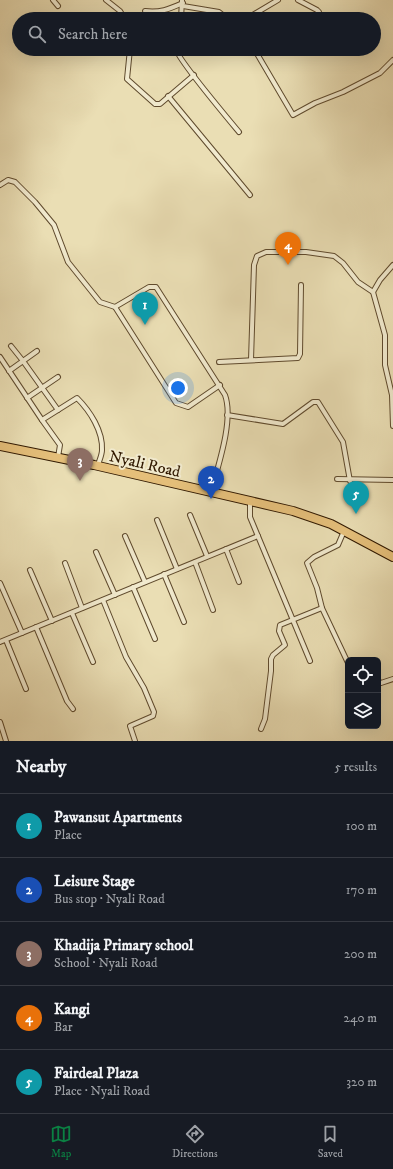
<!DOCTYPE html>
<meta charset="utf-8">
<style>
body{margin:0;font-family:"IM FELL DW Pica",serif;background:#20242c;color:#f1f3f6}
.controls{position:absolute;right:12px;bottom:12px;display:grid;overflow:hidden;border-radius:6px;box-shadow:0 4px 16px #0002}
.controls button{width:36px;height:36px;display:grid;place-items:center;padding:0;border:0;border-bottom:1px solid #363941;background:#171b24;color:#f1f3f6;font:20px sans-serif}
.you{position:absolute;left:178px;top:388px;width:14px;height:14px;margin:-10px;border:3px solid #fff;border-radius:50%;background:#1a73e8;box-shadow:0 0 0 6px #1a73e833}
.badge{display:grid;place-items:center;width:26px;height:26px;border-radius:50%;background:#0b8043;color:#fff;font-size:13px;font-weight:700}
.pin{position:absolute;translate:-50% -33px;filter:drop-shadow(0 1px 2px #0008)}
.pin::after{content:'';position:absolute;top:21px;width:14px;height:12px;background:inherit;clip-path:polygon(0 0,100% 0,50% 100%)}
.list{margin:0;padding:0;list-style:none}
h2{display:flex;justify-content:space-between;align-items:center;height:52px;margin:0;padding:0 16px;font-size:17px}
h2 small{font-size:13px;font-weight:400;color:#9ea1a6}
.list li{display:grid;grid-template-columns:26px 1fr auto;gap:12px;align-items:center;box-sizing:border-box;height:64px;padding:0 16px;border-top:1px solid #363941}
.list b{display:block;font-size:15px;white-space:nowrap}
.list p{margin:0;font-size:13px;white-space:nowrap;color:#9ea1a6}
.list em{font-size:13px;font-style:normal;color:#9ea1a6}
.icon{flex:none;width:22px;height:22px;fill:none;stroke:currentColor;stroke-width:2;stroke-linecap:round;stroke-linejoin:round}
.map{position:relative;flex:none;width:393px;height:741px;overflow:hidden}
.search{position:absolute;background:#171b24;box-shadow:0 4px 16px #0002;left:12px;right:12px;top:12px;height:44px;display:flex;align-items:center;gap:10px;box-sizing:border-box;padding:0 14px;border-radius:22px;color:#9ea1a6;font-size:15px}
.sheet{height:372px;background:#171b24}
nav{display:flex;justify-content:space-around;align-items:center;box-sizing:border-box;height:56px;border-top:1px solid #363941;background:#171b24;font-size:11px;color:#9ea1a6}
nav a{display:grid;justify-items:center;gap:2px}
nav .on{color:#0b8043}
.map>svg:first-child{display:block}
.lines{fill:none;stroke-linecap:round;stroke-linejoin:round}
.street-casing{stroke:#5f4a2d;stroke-width:6}
.highway-casing{stroke:#311900;stroke-width:10}
.street{stroke:#f1eace;stroke-width:4}
.highway{stroke:#e5bf7a;stroke-width:8}
.labels{text-anchor:middle;stroke-width:4;stroke-linejoin:round;paint-order:stroke}
.street-label{font-size:16px;fill:#311900;stroke:#f1eace}
</style>
<div class="map">
<svg width="393" height="741" viewBox="0 0 393 741">
<rect width="100%" height="100%" fill="#eadeb4"/>
<filter id="stains"><feTurbulence type="fractalNoise" baseFrequency=".005" numOctaves="4"/><feColorMatrix values="0 0 0 0 .2 0 0 0 0 .09 0 0 0 0 .02 0 0 0 .5 -.17"/></filter>
<radialGradient id="worn" r=".72"><stop offset=".6" stop-color="#630" stop-opacity="0"/><stop offset="1" stop-color="#630" stop-opacity=".3"/></radialGradient>
<g class="lines">
<defs>
<g id="street">
<polyline points="53,0 58,6"/>
<polyline points="106,0 120,11 125,19"/>
<polyline points="298,0 317,10 319,12 318,19"/>
<polyline points="183,6 219,12 228,19"/>
<path d="M145,11c15,2 24,-2 38,-8"/>
<polyline points="181,19 182,0"/>
<polyline points="246,19 278,0"/>
<polyline points="130,49 127,79 155,104 160,104 194,75"/>
<path d="M176,49c1,9 53,71 63,83"/>
<polyline points="254,49 256,52 268,49"/>
<polyline points="256,52 293,115 315,103 343,92 380,73 393,60"/>
<polyline points="168,96 250,195"/>
<polyline points="0,185 8,180 15,182 35,202 54,225 68,262 100,302 115,307 176,403 188,407 220,385"/>
<polyline points="373,292 380,280 393,265"/>
<path d="M115,307l34,-20h7l69,108c9,25 -7,71 -14,97"/>
<polyline points="37,351 23,361 58,410"/>
<polyline points="0,357 42,420"/>
<polyline points="251,360 254,265 257,256 266,252 306,252 334,256 343,263 358,282 373,292 385,335 385,365 392,395 393,426"/>
<polyline points="219,362 298,358 300,354 301,285"/>
<polyline points="9,371 23,361 11,346"/>
<polyline points="27,398 58,377"/>
<polyline points="227,415 283,424 313,402 318,402 343,442 350,481"/>
<path d="M58,457l2,-12 -18,-25 35,-22c13,13 26,33 25,52 0,5 -3,11 -4,15"/>
<polyline points="337,479 393,480"/>
<polyline points="250,501 250,517 310,661"/>
<polyline points="190,515 207,556"/>
<polyline points="157,520 177,569"/>
<polyline points="344,531 338,545 314,557 307,563 317,588 322,608 348,663"/>
<polyline points="125,536 145,582"/>
<polyline points="226,549 239,582"/>
<polyline points="96,552 115,595"/>
<polyline points="195,562 213,610"/>
<polyline points="65,563 82,608"/>
<polyline points="30,570 52,621"/>
<polyline points="164,574 184,622"/>
<polyline points="0,583 22,633"/>
<polyline points="133,587 155,639"/>
<polyline points="103,600 126,657 144,688 154,712 153,716 130,726 135,741"/>
<polyline points="72,613 93,662"/>
<polyline points="36,627 67,701 73,709"/>
<polyline points="6,640 26,689"/>
<polyline points="0,642 258,536"/>
<polyline points="378,681 381,683 393,679"/>
<polyline points="0,722 6,741"/>
<polyline points="261,729 265,719 271,671 271,659 273,655 285,645 279,631 280,625 322,608"/>
</g>
<polyline id="highway" points="0,446 94,465 293,511 331,524 393,557"/>
</defs>
<!-- street casing -->
<use href="#street" class="street-casing"/>
<!-- highway casing -->
<use href="#highway" class="highway-casing"/>
<!-- street -->
<use href="#street" class="street"/>
<!-- highway -->
<use href="#highway" class="highway"/>
</g>
<g class="labels">
<!-- street labels -->
<g class="street-label">
<text transform="translate(145 463) rotate(13)" y="6">Nyali Road</text>
</g>
</g>
<rect width="100%" height="100%" filter="url(#stains)"/>
<rect width="100%" height="100%" fill="url(#worn)"/>
</svg>
<div class="controls">
<button><svg class="icon" aria-label="locate" viewBox="0 0 24 24"><circle cx="12" cy="12" r="6"/><path d="M12 2v4M12 18v4M2 12h4M18 12h4"/></svg></button>
<button><svg class="icon" aria-label="layers" viewBox="0 0 24 24"><path d="M12 4l9 5-9 5-9-5zM3 14l9 5 9-5"/></svg></button>
</div>
<div class="you"></div>
<div class="pin badge" style="left:145px;top:325px;background:#0f9aa8">1</div>
<div class="pin badge" style="left:211px;top:499px;background:#1a4fb4">2</div>
<div class="pin badge" style="left:80px;top:481px;background:#8d6e63">3</div>
<div class="pin badge" style="left:288px;top:265px;background:#e8710a">4</div>
<div class="pin badge" style="left:356px;top:514px;background:#0f9aa8">5</div>
<div class="search"><svg class="icon" aria-label="search" viewBox="0 0 24 24"><circle cx="10" cy="10" r="6"/><path d="M15 15l6 6"/></svg>Search here</div>
</div>
<section class="sheet">
<h2>Nearby<small>5 results</small></h2>
<ul class="list">
<li><span class="badge" style="background:#0f9aa8">1</span><div><b>Pawansut Apartments</b><p>Place</p></div><em>100 m</em></li>
<li><span class="badge" style="background:#1a4fb4">2</span><div><b>Leisure Stage</b><p>Bus stop · Nyali Road</p></div><em>170 m</em></li>
<li><span class="badge" style="background:#8d6e63">3</span><div><b>Khadija Primary school</b><p>School · Nyali Road</p></div><em>200 m</em></li>
<li><span class="badge" style="background:#e8710a">4</span><div><b>Kangi</b><p>Bar</p></div><em>240 m</em></li>
<li><span class="badge" style="background:#0f9aa8">5</span><div><b>Fairdeal Plaza</b><p>Place · Nyali Road</p></div><em>320 m</em></li>
</ul>
</section>
<nav>
<a class="on"><svg class="icon" aria-label="map" viewBox="0 0 24 24"><path d="M3 6l6-2 6 2 6-2v14l-6 2-6-2-6 2zM9 4v14M15 6v14"/></svg>Map</a>
<a><svg class="icon" aria-label="directions" viewBox="0 0 24 24"><path d="M12 3l9 9-9 9-9-9zM9 14v-3h6M13 9l2 2-2 2"/></svg>Directions</a>
<a><svg class="icon" aria-label="saved" viewBox="0 0 24 24"><path d="M7 4h10v16l-5-4-5 4z"/></svg>Saved</a>
</nav>
